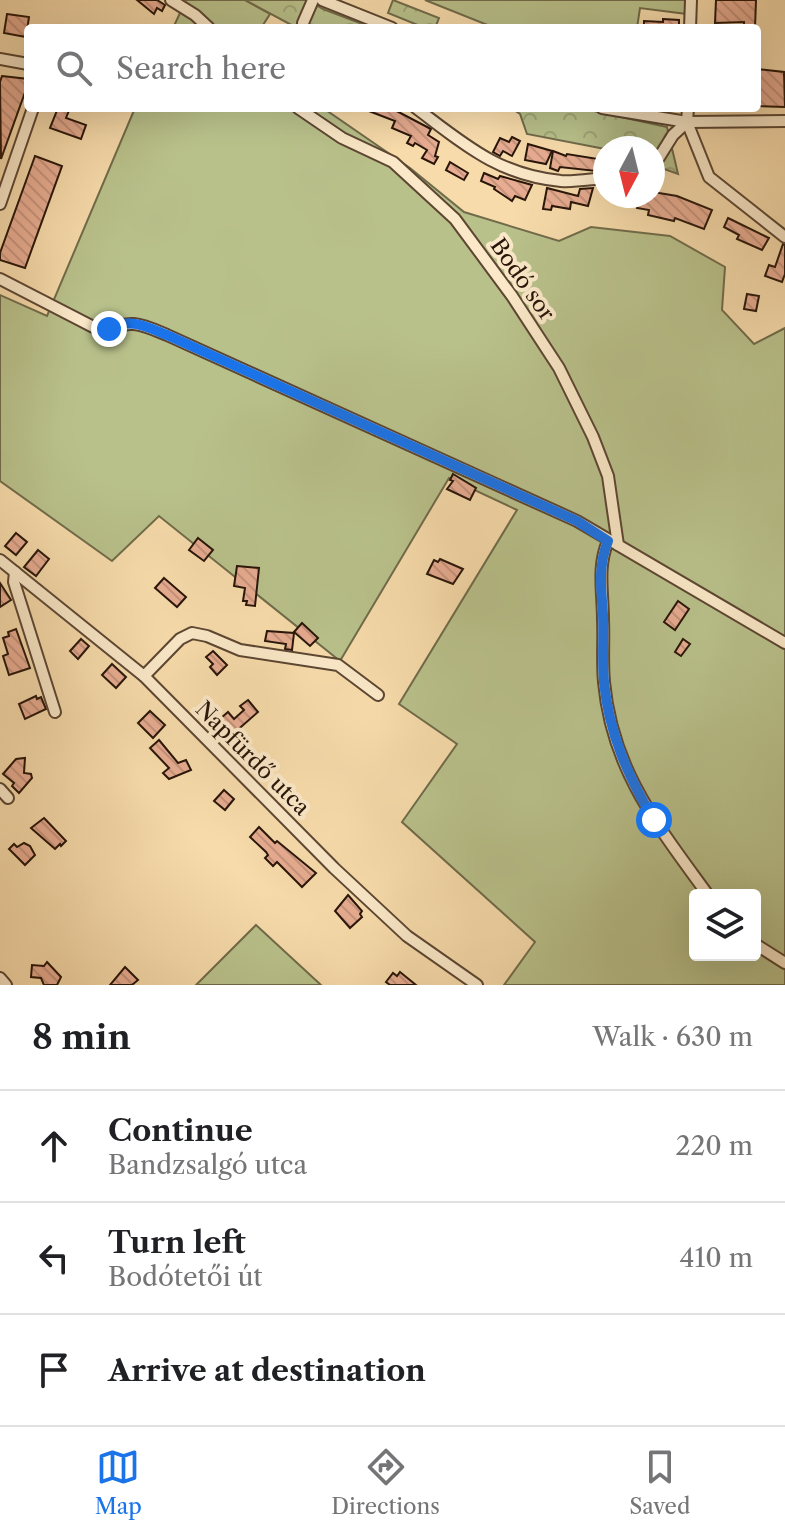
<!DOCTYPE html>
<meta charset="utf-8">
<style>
body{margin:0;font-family:"Libre Caslon Text",serif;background:#f6f6f6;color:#202124}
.controls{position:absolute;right:24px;bottom:24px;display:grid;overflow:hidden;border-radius:8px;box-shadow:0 8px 32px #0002}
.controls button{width:72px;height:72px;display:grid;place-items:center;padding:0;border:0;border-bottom:2px solid #e0e0e0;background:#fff;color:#202124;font:40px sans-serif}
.compass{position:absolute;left:593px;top:136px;width:72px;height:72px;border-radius:50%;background:#fff;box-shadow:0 8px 32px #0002;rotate:187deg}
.stop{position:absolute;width:24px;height:24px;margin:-18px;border:6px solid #1a73e8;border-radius:50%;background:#fff}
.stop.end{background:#1a73e8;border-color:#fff;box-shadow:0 2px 8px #0008}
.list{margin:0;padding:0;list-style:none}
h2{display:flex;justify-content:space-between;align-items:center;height:104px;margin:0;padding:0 32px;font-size:34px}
h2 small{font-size:26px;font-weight:400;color:#757577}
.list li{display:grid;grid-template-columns:52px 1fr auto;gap:24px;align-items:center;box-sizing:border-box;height:112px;padding:0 32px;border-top:2px solid #e0e0e0}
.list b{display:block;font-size:30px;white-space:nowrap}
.list p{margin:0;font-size:26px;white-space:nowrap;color:#757577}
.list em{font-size:26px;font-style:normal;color:#757577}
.icon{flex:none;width:44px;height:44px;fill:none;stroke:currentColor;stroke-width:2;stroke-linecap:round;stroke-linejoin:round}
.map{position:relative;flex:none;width:785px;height:985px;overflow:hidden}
.search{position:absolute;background:#fff;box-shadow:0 8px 32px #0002;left:24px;right:24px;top:24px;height:88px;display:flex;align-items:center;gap:20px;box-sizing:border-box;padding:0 28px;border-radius:8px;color:#757577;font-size:30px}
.sheet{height:440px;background:#fff}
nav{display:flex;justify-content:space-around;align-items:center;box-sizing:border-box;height:112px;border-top:2px solid #e0e0e0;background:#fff;font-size:22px;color:#757577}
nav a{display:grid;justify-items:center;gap:4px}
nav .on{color:#1a73e8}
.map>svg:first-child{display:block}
.green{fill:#b9c18b;stroke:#706b4a;stroke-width:2;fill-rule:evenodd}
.park{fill:url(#park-crowns);stroke:#706b4a;stroke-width:2}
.building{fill:url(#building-back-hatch);stroke:#281509;stroke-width:2}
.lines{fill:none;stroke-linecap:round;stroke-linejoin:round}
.minor-casing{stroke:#5c4632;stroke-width:14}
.minor{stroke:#fae8c8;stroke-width:10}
.route{stroke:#1a73e8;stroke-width:10}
.labels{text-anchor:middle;stroke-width:8;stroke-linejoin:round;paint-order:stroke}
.street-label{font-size:22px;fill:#281509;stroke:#fae8c8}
</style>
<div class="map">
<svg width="785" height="985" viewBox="0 0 785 985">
<defs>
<pattern id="park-crowns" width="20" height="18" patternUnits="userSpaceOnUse" patternTransform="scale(2)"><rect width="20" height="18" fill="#b9c18b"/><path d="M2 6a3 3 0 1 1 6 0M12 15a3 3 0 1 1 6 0" fill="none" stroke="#9fa577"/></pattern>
<pattern id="building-back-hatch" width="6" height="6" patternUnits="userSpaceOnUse" patternTransform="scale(2)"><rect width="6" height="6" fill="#e7ac91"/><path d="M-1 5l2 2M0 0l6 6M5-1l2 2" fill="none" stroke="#c6937c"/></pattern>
</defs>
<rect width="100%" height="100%" fill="#f7dbab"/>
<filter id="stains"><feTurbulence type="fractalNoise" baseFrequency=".0025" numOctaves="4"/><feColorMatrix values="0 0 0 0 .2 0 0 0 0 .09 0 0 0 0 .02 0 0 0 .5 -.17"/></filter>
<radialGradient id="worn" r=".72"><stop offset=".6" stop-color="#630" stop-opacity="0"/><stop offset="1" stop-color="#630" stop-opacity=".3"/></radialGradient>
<!-- green -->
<g class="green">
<polygon points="186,0 245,0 270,14 261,28 173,28"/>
<polygon points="425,0 695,0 695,15 640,8 637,28 495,28"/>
<path d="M135,108h188l87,60 54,44 95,29 32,-14 79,9 55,31 -3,43 32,34 31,-16v657h-281l31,-43 -133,-120 55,-78 -58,-40 118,-194 -68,-32 -109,183 -181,-145 -47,45 -112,-80v-186l47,21zM695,895h60v60h-60z"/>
<polygon points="256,925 321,985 196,985"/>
</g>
<!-- park -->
<g class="park">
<polygon points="245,0 308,0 323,9 373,28 297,28"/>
<polygon points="393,0 439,18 435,28 425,28 388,13"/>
<polygon points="511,108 580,108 667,127 678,174 653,165 653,148 605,149 527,134 520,114"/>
</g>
<!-- building -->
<g class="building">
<polygon points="137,0 157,0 165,5 162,11 157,8 154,14"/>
<polygon points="716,0 756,0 755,28 744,28 744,22 715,23"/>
<polygon points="7,14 29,17 26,37 4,33"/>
<polygon points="663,19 679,20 679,28 644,28 644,21 663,22"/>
<polygon points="757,69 784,72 785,107 757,106"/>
<polygon points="2,76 28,79 28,84 1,159 0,82"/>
<polygon points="58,108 70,108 66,118 86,125 81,139 50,128"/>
<polygon points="361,108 391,108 431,129 428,135 439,142 435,156 438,157 434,164 422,158 427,150 415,143 413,146 407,143 411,136 392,128 395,121"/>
<polygon points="512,137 520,141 512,156 503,151 500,156 493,152 500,138 509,142"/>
<polygon points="528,144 552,151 546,164 525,160"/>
<polygon points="553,151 566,156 567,154 598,159 596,171 560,167 558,171 550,168"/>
<polygon points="35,156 62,166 25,268 0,260 0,253"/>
<polygon points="450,162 468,173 464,180 446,170"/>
<polygon points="484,173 498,179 500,176 532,185 525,200 515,196 512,201 494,189 495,187 481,181"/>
<polygon points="547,188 578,196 580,189 593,188 588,206 571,202 570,209 552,206 551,210 543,209"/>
<polygon points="653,192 677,196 712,210 704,229 675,218 674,221 648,215 649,210 637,208 640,196 653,196"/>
<polygon points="728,218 769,238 762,250 737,239 739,235 724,227"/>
<polygon points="783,244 785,245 785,274 782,282 765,276 769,265 775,267"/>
<polygon points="747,294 759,296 756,311 744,309"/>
<polygon points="453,474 476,488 470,500 447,489 453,481 450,480"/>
<polygon points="16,533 27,542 16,555 5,546"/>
<polygon points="198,538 213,550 204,561 189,550"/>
<polygon points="38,550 49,559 36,576 24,567"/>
<polygon points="440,559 463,569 453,584 427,574 434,560 438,562"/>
<polygon points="237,566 259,568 255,606 246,605 247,601 243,601 245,588 234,586"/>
<polygon points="164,578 186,597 177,607 155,588"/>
<polygon points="0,583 11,600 0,607"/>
<polygon points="678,601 689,609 675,630 664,622"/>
<polygon points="302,623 318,638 310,646 294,632"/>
<polygon points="16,629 30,668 9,675 3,656 8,654 3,638 9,636 8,632"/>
<polygon points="267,631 294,633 292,650 285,649 286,644 265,641"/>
<polygon points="81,639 89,646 78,659 70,651"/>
<polygon points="683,639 690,644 681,656 675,652"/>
<polygon points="213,651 227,665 217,675 210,667 213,664 206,657"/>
<polygon points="112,664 126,677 116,688 102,675"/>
<polygon points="36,696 37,699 41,697 46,709 25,719 19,704"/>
<polygon points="248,700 258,712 234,733 221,718 228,712 234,719 244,710 240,706"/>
<polygon points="150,711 165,725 153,738 138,723"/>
<polygon points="159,740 178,763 186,760 191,770 169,779 163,773 169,768 150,748"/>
<polygon points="25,758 24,773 31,774 32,778 19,793 12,786 14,783 3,774 16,759"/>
<polygon points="224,790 234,799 225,810 214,801"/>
<polygon points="44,818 66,841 61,846 60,844 55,849 31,828"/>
<polygon points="259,827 275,843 277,841 316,873 302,887 277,862 273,866 265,858 268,855 266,852 250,837"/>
<polygon points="24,843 30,846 35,855 25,865 9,849 14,844 17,847"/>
<polygon points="348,895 362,911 360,914 362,917 350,928 335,911"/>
<polygon points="47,962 61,977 57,985 44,985 41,978 31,977 32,965 44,966"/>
<polygon points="125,967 138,980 132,985 110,985"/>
<polygon points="400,972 416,985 390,985 386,982 393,973 397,976"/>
</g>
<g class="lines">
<defs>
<g id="minor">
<polyline points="171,0 195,15 209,28"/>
<polyline points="322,0 392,28"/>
<polyline points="304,28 303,23 313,0"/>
<polyline points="690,28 691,0"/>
<polyline points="0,59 28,64"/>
<polyline points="298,108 342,138 393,162 455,219 512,296 559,368 593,437 608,476 618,545"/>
<path d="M416,108c48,36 82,67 145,73 14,1 30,-2 44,-3"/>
<polyline points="602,108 687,122 785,121"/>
<polyline points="688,108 687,122 709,177 785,237"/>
<polyline points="653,167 673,135 687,122"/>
<polyline points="0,204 33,108"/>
<path d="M0,279l105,54c23,-16 38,-8 62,2l410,186 208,122"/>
<path d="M608,541c-11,26 -5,51 -5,79 1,20 -1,41 1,62 8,88 54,144 104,213"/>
<polyline points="0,560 144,676 334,868 407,936 477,985"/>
<polyline points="15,572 14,582 55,712"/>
<polyline points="144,676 180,639 192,633 207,636 240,650 338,665 378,695"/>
<polyline points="0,789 8,798"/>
<polyline points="755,944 785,963"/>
<polyline points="0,978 6,985"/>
</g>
</defs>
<!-- minor casing -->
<use href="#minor" class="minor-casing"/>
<!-- minor -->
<use href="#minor" class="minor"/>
</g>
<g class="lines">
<!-- route -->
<path class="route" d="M109,329c21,-12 38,-2 58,6l410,186 31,20c-10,24 -7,47 -5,73 1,22 -1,46 1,68 5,51 24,95 50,138"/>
</g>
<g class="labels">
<!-- street labels -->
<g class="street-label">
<text transform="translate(523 279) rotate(55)" y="8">Bodó sor</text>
<text transform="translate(253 758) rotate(45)" y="8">Napfürdő utca</text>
</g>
</g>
<rect width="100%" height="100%" filter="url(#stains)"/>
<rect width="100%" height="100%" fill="url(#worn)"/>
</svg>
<div class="controls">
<button><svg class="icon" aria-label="layers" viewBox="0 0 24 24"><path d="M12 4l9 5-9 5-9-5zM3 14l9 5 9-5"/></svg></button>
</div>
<svg class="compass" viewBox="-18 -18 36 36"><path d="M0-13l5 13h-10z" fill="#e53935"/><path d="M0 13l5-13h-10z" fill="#757577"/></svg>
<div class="stop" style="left:654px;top:820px"></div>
<div class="stop end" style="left:109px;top:329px"></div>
<div class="search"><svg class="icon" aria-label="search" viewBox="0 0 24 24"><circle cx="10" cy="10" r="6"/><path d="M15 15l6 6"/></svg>Search here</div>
</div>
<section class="sheet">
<h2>8 min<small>Walk · 630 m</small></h2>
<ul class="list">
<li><svg class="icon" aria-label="ahead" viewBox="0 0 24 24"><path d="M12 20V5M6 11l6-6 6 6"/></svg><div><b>Continue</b><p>Bandzsalgó utca</p></div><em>220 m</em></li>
<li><svg class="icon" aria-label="left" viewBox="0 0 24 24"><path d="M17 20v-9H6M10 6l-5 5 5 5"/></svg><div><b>Turn left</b><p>Bodótetői út</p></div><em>410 m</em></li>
<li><svg class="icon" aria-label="arrive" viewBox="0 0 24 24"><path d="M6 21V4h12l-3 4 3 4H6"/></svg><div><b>Arrive at destination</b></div></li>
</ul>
</section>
<nav>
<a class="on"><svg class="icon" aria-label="map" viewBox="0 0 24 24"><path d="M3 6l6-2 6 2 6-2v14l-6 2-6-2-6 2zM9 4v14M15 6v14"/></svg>Map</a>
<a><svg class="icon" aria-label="directions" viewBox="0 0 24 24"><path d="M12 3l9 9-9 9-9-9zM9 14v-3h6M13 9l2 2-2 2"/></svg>Directions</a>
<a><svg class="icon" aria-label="saved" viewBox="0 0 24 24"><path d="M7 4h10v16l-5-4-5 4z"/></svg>Saved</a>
</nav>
